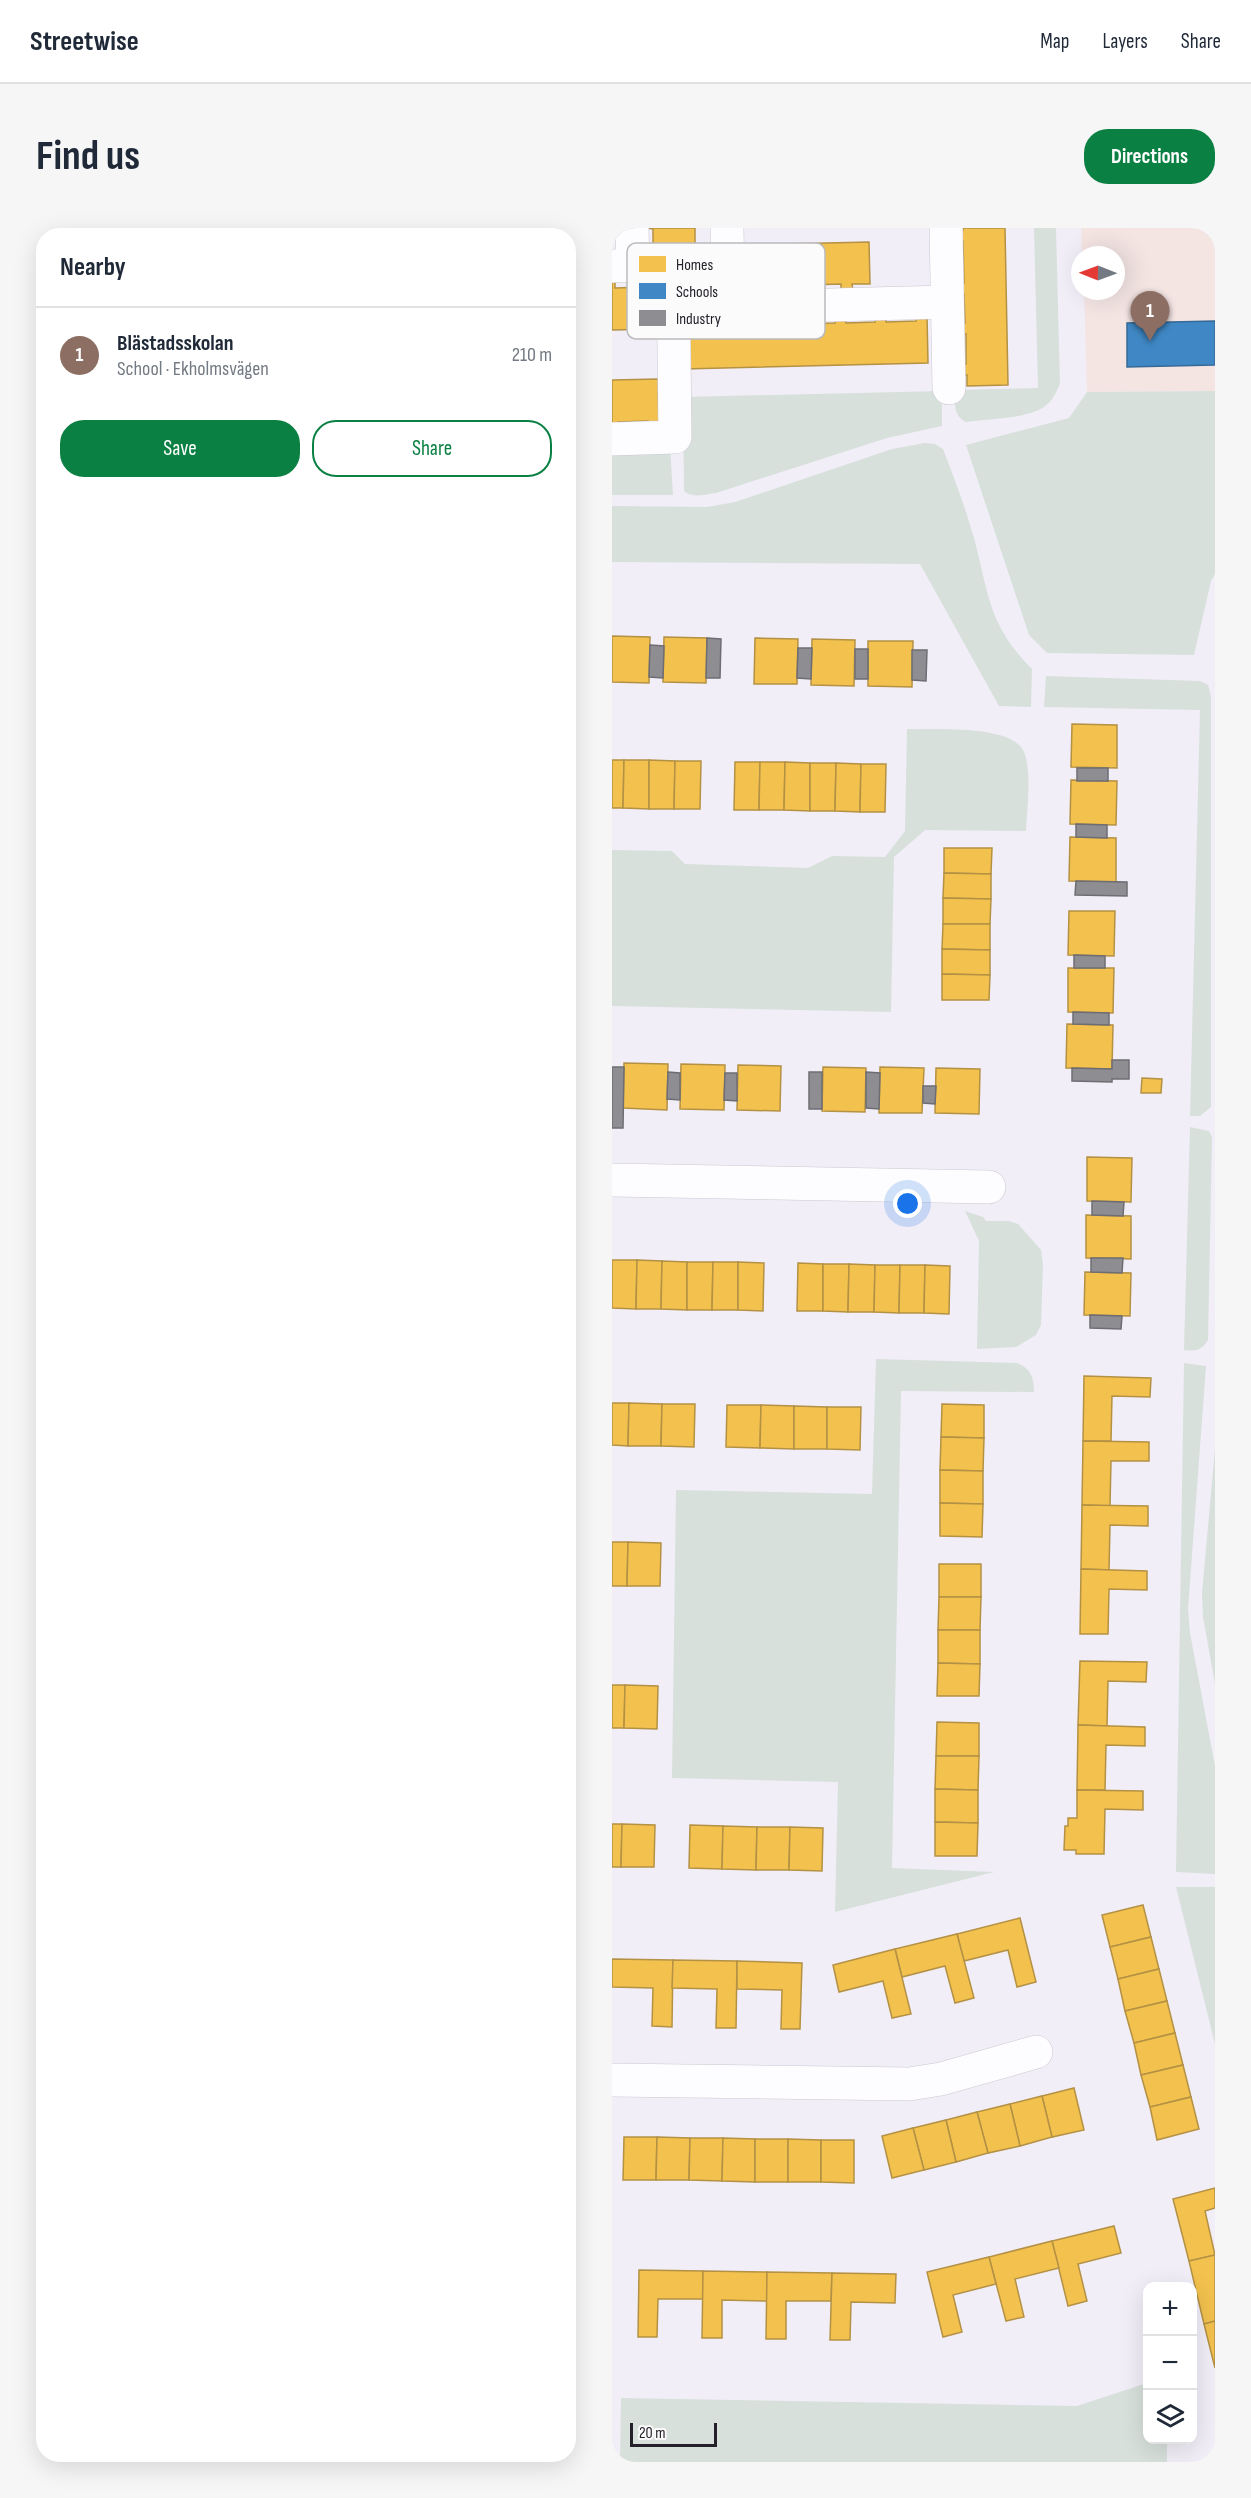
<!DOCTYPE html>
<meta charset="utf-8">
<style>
body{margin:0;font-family:"Sofia Sans Condensed",sans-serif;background:#f6f6f7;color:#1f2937}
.controls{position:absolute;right:18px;bottom:18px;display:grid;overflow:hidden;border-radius:12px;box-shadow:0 6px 24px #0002}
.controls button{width:54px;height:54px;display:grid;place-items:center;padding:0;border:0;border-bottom:2px solid #e0e1e3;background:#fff;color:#1f2937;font:30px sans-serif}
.compass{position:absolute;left:459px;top:18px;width:54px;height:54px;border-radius:50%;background:#fff;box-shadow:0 6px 24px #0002;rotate:271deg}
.scale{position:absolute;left:18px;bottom:15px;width:87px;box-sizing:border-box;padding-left:6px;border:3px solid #25212b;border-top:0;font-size:16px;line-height:21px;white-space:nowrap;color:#25212b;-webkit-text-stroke:4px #fbfbfb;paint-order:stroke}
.you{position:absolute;left:296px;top:976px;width:21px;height:21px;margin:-15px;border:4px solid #fff;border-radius:50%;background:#1a73e8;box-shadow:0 0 0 9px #1a73e833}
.badge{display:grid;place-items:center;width:39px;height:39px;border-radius:50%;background:#0b8043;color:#fff;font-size:20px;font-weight:700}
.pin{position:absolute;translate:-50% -50px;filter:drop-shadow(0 2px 3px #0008)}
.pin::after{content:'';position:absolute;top:32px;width:21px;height:18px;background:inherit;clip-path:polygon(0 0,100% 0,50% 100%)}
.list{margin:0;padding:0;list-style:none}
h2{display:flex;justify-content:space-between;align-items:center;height:78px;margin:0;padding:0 24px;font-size:26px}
h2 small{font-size:20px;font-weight:400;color:#747a83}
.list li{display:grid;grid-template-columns:39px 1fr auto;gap:18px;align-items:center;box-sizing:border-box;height:96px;padding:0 24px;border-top:2px solid #e0e1e3}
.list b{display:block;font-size:22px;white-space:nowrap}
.list p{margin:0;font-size:20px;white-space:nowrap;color:#747a83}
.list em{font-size:20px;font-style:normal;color:#747a83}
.actions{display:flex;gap:12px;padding:18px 24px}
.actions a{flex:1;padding:14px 0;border:2px solid #0b8043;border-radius:24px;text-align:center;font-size:21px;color:#0b8043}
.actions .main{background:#0b8043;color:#fff}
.icon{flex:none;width:33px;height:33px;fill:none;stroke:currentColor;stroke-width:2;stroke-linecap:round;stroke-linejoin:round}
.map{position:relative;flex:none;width:603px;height:2234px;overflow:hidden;border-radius:24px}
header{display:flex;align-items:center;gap:36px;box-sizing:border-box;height:84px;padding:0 30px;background:#fff;border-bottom:2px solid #e0e1e3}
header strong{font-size:28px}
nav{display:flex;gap:33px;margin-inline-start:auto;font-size:21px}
.intro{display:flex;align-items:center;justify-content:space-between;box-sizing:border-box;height:144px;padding:0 36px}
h1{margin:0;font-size:42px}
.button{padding:15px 27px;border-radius:24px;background:#0b8043;color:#fff;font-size:21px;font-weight:700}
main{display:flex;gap:36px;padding:0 36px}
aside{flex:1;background:#fff;border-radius:24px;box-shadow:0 6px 24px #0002}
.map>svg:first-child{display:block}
.education{fill:#f4e5e3}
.green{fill:#d7e0db}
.homes{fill:#f2c14e;stroke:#b49144;stroke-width:1.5}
.schools{fill:#3f88c5;stroke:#376997;stroke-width:1.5}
.industry{fill:#8d8d92;stroke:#6e6d73;stroke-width:1.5}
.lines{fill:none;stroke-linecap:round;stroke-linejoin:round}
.minor-casing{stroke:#cbc8d1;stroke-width:34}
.minor{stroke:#fdfcfe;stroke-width:33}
.key{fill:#fbfbfb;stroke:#bbbabd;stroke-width:1.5}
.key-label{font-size:16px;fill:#25212b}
</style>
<header>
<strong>Streetwise</strong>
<nav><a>Map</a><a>Layers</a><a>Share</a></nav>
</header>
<div class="intro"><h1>Find us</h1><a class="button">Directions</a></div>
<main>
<aside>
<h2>Nearby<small></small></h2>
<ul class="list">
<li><span class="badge" style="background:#8d6e63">1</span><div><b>Blästadsskolan</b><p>School · Ekholmsvägen</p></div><em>210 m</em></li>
</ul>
<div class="actions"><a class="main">Save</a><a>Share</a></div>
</aside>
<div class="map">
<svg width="603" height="2234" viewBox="0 0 603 2234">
<rect width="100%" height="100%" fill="#f1eef7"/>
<!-- education -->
<polygon class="education" points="469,0 603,0 603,163 475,164 472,63 504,63 504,27 470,27"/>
<!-- green -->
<g class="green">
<path d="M422,0h22l4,156c-4,8 -7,17 -16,23 -18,12 -57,12 -78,15 -13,-6 -11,-20 -12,-32l84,-2z"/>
<path d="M330,163v35l-55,12 -171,55c-10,1 -23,6 -32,-2l-1,-94z"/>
<polygon points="603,163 603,346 599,353 582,427 435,425 417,407 354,217 457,190 475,164"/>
<path d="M313,215l10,1 8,5c10,26 20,52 28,79 18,59 13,93 61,141l-1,38 -32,-1 -79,-142 -308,-2v-56l95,1 28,-5 157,-53z"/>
<polygon points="0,218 58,218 61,267 0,267"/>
<polygon points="434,448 588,453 596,457 599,468 599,879 588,888 578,888 588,482 432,479"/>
<path d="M295,501c27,1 105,-5 117,23 8,19 3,58 2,79l-101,-1 -31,27 -3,155 -279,-6v-156l60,1 13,13 123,4 24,-12 53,1 20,-26z"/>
<path d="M578,899l19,4 3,6 -4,203c-7,11 -12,11 -24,10z"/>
<polygon points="353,983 371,989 374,993 397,993 406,996 429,1022 431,1037 429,1097 424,1107 404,1119 365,1121 367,1013"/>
<path d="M264,1131l141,4c14,6 17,14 17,29l-133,-1 -9,477 102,4 -159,40 3,-130 -166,-4 4,-288 196,4z"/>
<polygon points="572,1135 594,1138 576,1381 578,1405 603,1538 603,1646 564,1644"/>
<polygon points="603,1221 603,1456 591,1389 590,1365"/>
<polygon points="564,1659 603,1659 603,1816"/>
<polygon points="535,2155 536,2212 555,2212 555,2234 8,2234 9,2170 465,2178"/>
</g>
<!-- homes -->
<g class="homes">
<polygon points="35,0 83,0 83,19 41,20 41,1"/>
<polygon points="351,0 393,0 396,157 355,158 355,147 349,147 348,136 354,136 354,106 347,106 347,95 353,95 352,66 346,66 346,55 352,55 351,13 345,13 345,2 351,2"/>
<polygon points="257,14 258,56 240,56 241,62 229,62 229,56 195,57 195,63 184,63 184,57 151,58 151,64 140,64 140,59 123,59 122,17"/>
<polygon points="43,52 44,101 0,102 0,53 3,53 3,60 33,59 33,53"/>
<polygon points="315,86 316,135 72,141 71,99 101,99 101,92 112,92 112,98 142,97 141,91 153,91 153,97 182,96 182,90 193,90 193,96 223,95 223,89 233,89 234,95 263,94 263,88 274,88 274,94 304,93 304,87"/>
<polygon points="46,151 47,199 36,199 36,193 6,194 6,200 0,200 0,152"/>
<polygon points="0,408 38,409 37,455 0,454"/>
<polygon points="52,409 95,410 94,455 51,454"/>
<polygon points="143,410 186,411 185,456 142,456"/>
<polygon points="200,411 243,412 242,458 199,457"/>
<polygon points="256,413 301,413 300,459 256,458"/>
<polygon points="460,496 505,497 505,540 459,539"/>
<polygon points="0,532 12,532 11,580 0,580"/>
<polygon points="12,532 37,532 37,581 11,580"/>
<polygon points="37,532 63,533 62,581 37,581"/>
<polygon points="63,533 89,533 88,581 62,581"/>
<polygon points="123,534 148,534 147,582 122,582"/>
<polygon points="148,534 173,534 172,582 147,582"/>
<polygon points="173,534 198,535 198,583 172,582"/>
<polygon points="198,535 224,535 223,583 198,583"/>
<polygon points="224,535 249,536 248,584 223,583"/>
<polygon points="249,536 274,536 273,584 248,584"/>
<polygon points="459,552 505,553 504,597 458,596"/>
<polygon points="458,609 504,610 504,654 457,653"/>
<polygon points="332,620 380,620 379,646 332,645"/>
<polygon points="332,645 379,646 379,671 331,670"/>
<polygon points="331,670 379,671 378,696 331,696"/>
<polygon points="457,683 503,683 502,728 456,727"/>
<polygon points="331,696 378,696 378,722 330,721"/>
<polygon points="330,721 378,722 378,747 330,746"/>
<polygon points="456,740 502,740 501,785 456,784"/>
<polygon points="330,746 378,747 377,772 330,772"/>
<polygon points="455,796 501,797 500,841 454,840"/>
<polygon points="12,835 56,836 55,882 11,880"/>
<polygon points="69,836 113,837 112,882 68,881"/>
<polygon points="126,837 169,838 168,883 125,882"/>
<polygon points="211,839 254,840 253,884 210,883"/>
<polygon points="268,839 312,840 310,885 267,885"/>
<polygon points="324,840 368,841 367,886 323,885"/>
<polygon points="530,850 550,851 549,865 529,865"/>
<polygon points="475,929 520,930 519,974 475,973"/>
<polygon points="474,987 519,988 519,1031 474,1030"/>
<polygon points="0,1032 25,1032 24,1081 0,1080"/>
<polygon points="25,1032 50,1033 49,1081 24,1081"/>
<polygon points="50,1033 75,1034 75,1082 49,1081"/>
<polygon points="75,1034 101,1034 100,1082 75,1082"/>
<polygon points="101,1034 126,1034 126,1082 100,1082"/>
<polygon points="126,1034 152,1035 151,1083 126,1082"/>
<polygon points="186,1035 211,1036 211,1083 185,1083"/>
<polygon points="211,1036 237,1036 236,1084 211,1083"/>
<polygon points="237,1036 263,1037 262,1084 236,1084"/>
<polygon points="263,1037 288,1037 287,1085 262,1084"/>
<polygon points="288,1037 313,1037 312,1085 287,1085"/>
<polygon points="313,1037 338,1038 337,1086 312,1085"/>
<polygon points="473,1044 519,1045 518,1088 472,1087"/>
<polygon points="472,1148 539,1150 538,1169 500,1168 499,1213 471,1213"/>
<polygon points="0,1175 17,1175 16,1218 0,1217"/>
<polygon points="17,1175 50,1176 49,1218 16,1218"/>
<polygon points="50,1176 83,1176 82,1219 49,1218"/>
<polygon points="330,1176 372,1177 372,1210 329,1209"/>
<polygon points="115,1177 149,1177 148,1220 114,1219"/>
<polygon points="149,1177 182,1178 182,1221 148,1220"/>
<polygon points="182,1178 215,1179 215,1221 182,1221"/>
<polygon points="215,1179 249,1179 248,1222 215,1221"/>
<polygon points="329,1209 372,1210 371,1243 328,1242"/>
<polygon points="471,1213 537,1214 537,1233 499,1233 498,1278 470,1277"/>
<polygon points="328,1242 371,1243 371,1276 328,1275"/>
<polygon points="328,1275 371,1276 370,1309 328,1308"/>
<polygon points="470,1277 536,1278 536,1298 498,1297 497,1342 469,1341"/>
<polygon points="0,1314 16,1314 15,1358 0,1358"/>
<polygon points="16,1314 49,1315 48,1358 15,1358"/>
<rect x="327" y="1336" width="42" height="33"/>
<polygon points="469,1341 535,1343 535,1362 497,1361 496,1406 468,1406"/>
<polygon points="327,1369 369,1369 368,1402 326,1402"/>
<polygon points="326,1402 368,1402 368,1436 326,1435"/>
<polygon points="468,1433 535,1434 534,1454 496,1453 495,1498 466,1497"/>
<polygon points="326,1435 368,1436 367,1468 325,1468"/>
<polygon points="0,1457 13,1457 12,1500 0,1500"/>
<polygon points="13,1457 46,1458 45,1501 12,1500"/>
<polygon points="325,1494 367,1495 367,1528 324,1528"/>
<polygon points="466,1497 533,1499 533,1518 494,1517 493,1562 465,1562"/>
<polygon points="324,1528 367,1528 366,1562 323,1561"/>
<polygon points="323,1561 366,1562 366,1595 323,1594"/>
<polygon points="465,1562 531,1563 531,1582 493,1581 492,1626 464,1626 464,1622 452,1622 453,1598 456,1598 456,1590 465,1590"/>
<polygon points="323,1594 366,1595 365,1628 323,1628"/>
<polygon points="0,1596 10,1596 9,1639 0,1639"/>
<polygon points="10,1596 43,1597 42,1639 9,1639"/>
<polygon points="78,1597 111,1598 110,1641 77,1640"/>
<polygon points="111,1598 145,1599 144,1642 110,1641"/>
<polygon points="145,1599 178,1599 177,1642 144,1642"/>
<polygon points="178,1599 211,1600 210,1643 177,1642"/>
<polygon points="531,1677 539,1709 498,1719 490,1687"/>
<polygon points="408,1690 424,1754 405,1759 396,1722 352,1733 345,1706"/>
<polygon points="345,1706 362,1770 343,1775 333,1738 290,1749 283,1721"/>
<polygon points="539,1709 547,1741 506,1751 498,1719"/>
<polygon points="283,1721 299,1786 280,1790 271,1753 227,1764 221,1737"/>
<polygon points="0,1731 61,1732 60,1799 40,1798 41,1760 0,1759"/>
<polygon points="61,1732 125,1733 124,1800 104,1800 105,1761 60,1760"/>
<polygon points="125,1733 190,1735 188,1801 169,1801 170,1762 125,1761"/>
<polygon points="547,1741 555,1773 513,1783 506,1751"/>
<polygon points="555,1773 563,1805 522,1815 513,1783"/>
<polygon points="563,1805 571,1837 529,1847 522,1815"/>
<polygon points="571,1837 579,1869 538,1879 529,1847"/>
<polygon points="462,1860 472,1902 440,1909 430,1868"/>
<polygon points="430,1868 440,1909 408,1918 398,1876"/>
<polygon points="579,1869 587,1901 545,1912 538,1879"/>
<polygon points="398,1876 408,1918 376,1925 365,1884"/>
<polygon points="365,1884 376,1925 344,1934 334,1892"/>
<polygon points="334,1892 344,1934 312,1942 301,1900"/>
<polygon points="301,1900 312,1942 280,1950 270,1908"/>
<polygon points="12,1909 45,1909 44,1952 11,1952"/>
<polygon points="45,1909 78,1910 77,1952 44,1952"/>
<polygon points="78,1910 111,1910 110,1953 77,1952"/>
<polygon points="111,1910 143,1911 143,1954 110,1953"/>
<rect x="143" y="1911" width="33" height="43"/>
<polygon points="176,1911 209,1912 209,1954 176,1954"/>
<polygon points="209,1912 242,1912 242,1955 209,1954"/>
<polygon points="603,1960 603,1980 593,1983 603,2027 577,2033 561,1971"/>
<polygon points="502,1998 509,2025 466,2036 475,2073 456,2078 440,2013"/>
<polygon points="440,2013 447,2040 403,2051 412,2089 394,2093 377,2029"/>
<polygon points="603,2027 603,2093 592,2096 577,2033"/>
<polygon points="377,2029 384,2056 341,2067 350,2104 331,2109 315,2044"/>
<polygon points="27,2042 91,2043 91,2071 46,2071 45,2109 26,2109"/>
<polygon points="91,2043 155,2044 155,2073 110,2072 110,2110 90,2110"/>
<polygon points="155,2044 220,2045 219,2073 174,2073 174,2111 154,2111"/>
<polygon points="220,2045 284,2046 283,2075 239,2074 238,2112 218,2112"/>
<polygon points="603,2093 603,2140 592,2096"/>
</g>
<!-- schools -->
<polygon class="schools" points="603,93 603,137 515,139 515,95"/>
<!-- industry -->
<g class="industry">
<polygon points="95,410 109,411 108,450 94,450"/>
<polygon points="38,417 52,418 51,450 37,449"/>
<polygon points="186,420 200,420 199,451 185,450"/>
<rect x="243" y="421" width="13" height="30"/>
<polygon points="300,422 315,422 314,453 300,452"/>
<rect x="465" y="540" width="31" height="13"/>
<polygon points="464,596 495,597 495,610 464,609"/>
<polygon points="464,653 515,654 515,668 463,667"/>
<polygon points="462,727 493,728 493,740 462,740"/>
<polygon points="461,784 497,785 497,797 461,796"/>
<polygon points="500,832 517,832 517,851 500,851 500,854 460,853 460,840 500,841"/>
<polygon points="0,839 12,839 11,900 0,900"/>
<polygon points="56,844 68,845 68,872 55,871"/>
<rect x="197" y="844" width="13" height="37"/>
<polygon points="254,844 268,845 267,881 254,880"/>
<polygon points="113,845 125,845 125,873 112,872"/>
<polygon points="311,858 324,858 323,876 311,875"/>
<polygon points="480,973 512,974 511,988 480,987"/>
<polygon points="479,1030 511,1030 510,1045 479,1044"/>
<polygon points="478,1087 510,1088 509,1101 478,1100"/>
</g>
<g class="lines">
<defs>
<g id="minor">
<polyline points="20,0 21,37"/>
<polyline points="115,0 116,55"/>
<polyline points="334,0 337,160"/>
<polyline points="0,38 116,34"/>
<polyline points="62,81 335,74"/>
<polyline points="0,211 63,209 61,36"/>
<polyline points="0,952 377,959"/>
<polyline points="0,1852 297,1856 329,1851 424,1824"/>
</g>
</defs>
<!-- minor casing -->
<use href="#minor" class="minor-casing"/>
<!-- minor -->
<use href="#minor" class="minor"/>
</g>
<!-- legend -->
<rect x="15" y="15" width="198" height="96" rx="9" class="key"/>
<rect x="27" y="28" width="27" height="16" fill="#f2c14e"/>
<rect x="27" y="55" width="27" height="16" fill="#3f88c5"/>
<rect x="27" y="82" width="27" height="16" fill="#8d8d92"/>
<g class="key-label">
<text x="64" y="42">Homes</text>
<text x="64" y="69">Schools</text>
<text x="64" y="96">Industry</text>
</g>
</svg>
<div class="controls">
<button>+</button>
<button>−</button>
<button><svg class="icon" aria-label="layers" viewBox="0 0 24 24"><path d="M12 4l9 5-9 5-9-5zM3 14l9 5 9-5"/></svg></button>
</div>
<svg class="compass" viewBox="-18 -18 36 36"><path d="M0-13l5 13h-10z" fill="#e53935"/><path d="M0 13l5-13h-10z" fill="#747a83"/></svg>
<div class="scale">20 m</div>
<div class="you"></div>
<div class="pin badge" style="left:538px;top:113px;background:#8d6e63">1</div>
</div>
</main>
